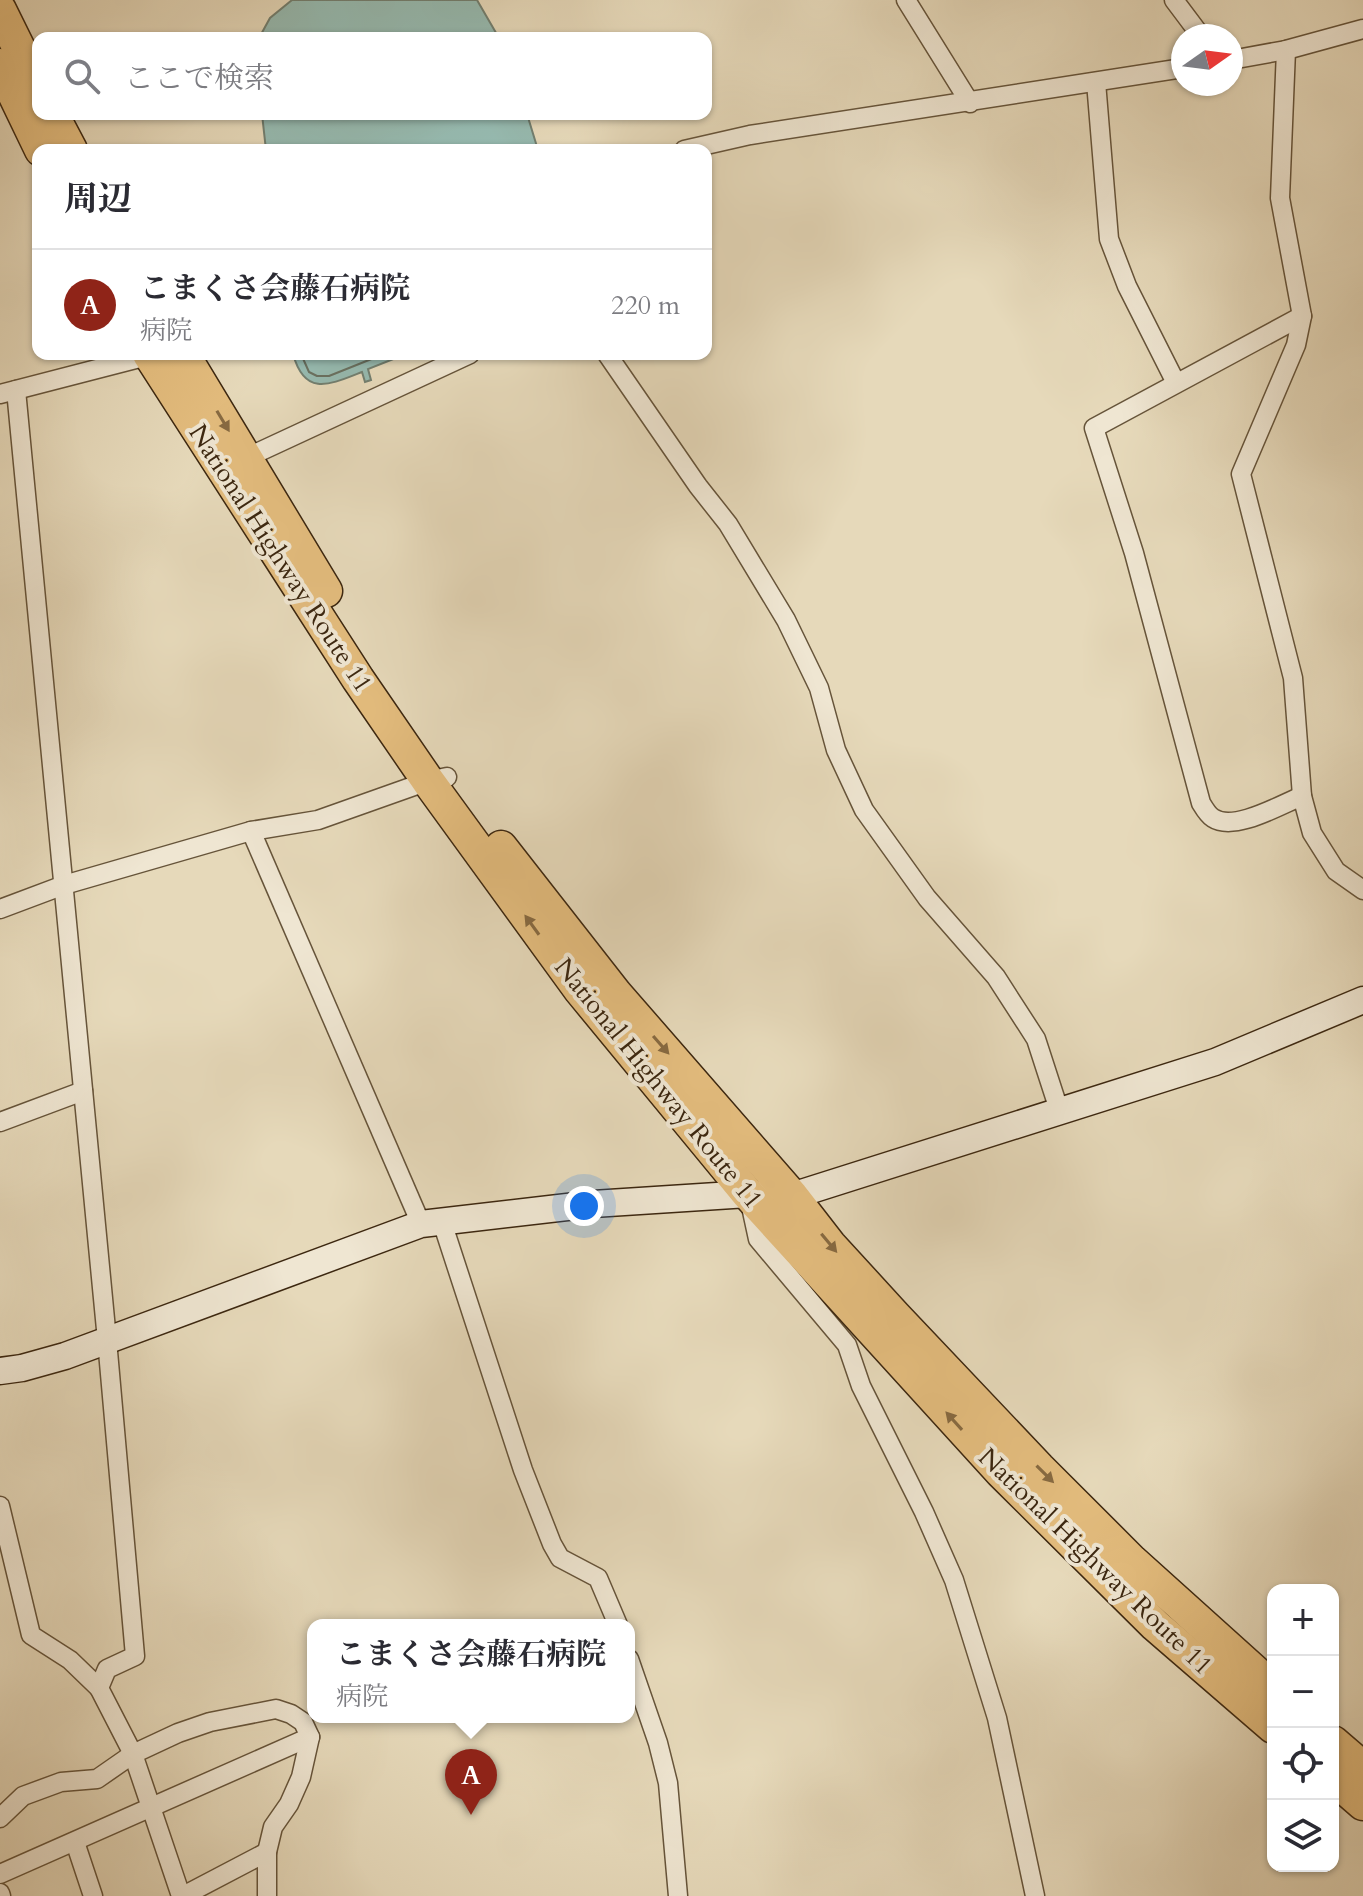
<!DOCTYPE html>
<html lang="ja">
<meta charset="utf-8">
<style>
body{margin:0;font-family:Cardo,"Noto Serif JP",serif;background:#f7f7f7;color:#2b2b33}
.controls{position:absolute;right:24px;bottom:24px;display:grid;overflow:hidden;border-radius:16px;box-shadow:0 2px 6px #0004}
.controls button{width:72px;height:72px;display:grid;place-items:center;padding:0;border:0;border-bottom:2px solid #e1e1e2;background:#fff;color:#2b2b33;font:40px sans-serif}
.compass{position:absolute;left:1171px;top:24px;width:72px;height:72px;border-radius:50%;background:#fff;box-shadow:0 2px 6px #0004;rotate:76deg}
.you{position:absolute;left:584px;top:1206px;width:28px;height:28px;margin:-20px;border:6px solid #fff;border-radius:50%;background:#1a73e8;box-shadow:0 0 0 12px #1a73e833}
.badge{display:grid;place-items:center;width:52px;height:52px;border-radius:50%;background:#8f2418;color:#fff;font-size:26px;font-weight:700}
.pin{position:absolute;translate:-50% -66px;filter:drop-shadow(0 2px 4px #0008)}
.pin::after{content:'';position:absolute;top:42px;width:28px;height:24px;background:inherit;clip-path:polygon(0 0,100% 0,50% 100%)}
.popup{position:absolute;left:307px;top:1619px;width:328px;height:104px;box-sizing:border-box;display:grid;place-content:center;border-radius:16px;background:#fff;filter:drop-shadow(0 2px 6px #0005);font-size:26px;white-space:nowrap;color:#7c7c81}
.popup b{font-size:30px;color:#2b2b33}
.popup::after{content:'';position:absolute;left:50%;top:100%;margin-left:-16px;border:16px solid transparent;border-top-color:#fff}
.list{margin:0;padding:0;list-style:none}
h2{display:flex;justify-content:space-between;align-items:center;height:104px;margin:0;padding:0 32px;font-size:34px}
h2 small{font-size:26px;font-weight:400;color:#7c7c81}
.list li{display:grid;grid-template-columns:52px 1fr auto;gap:24px;align-items:center;box-sizing:border-box;height:112px;padding:0 32px;border-top:2px solid #e1e1e2}
.list b{display:block;font-size:30px;white-space:nowrap}
.list p{margin:0;font-size:26px;white-space:nowrap;color:#7c7c81}
.list em{font-size:26px;font-style:normal;color:#7c7c81}
.icon{flex:none;width:44px;height:44px;fill:none;stroke:currentColor;stroke-width:2;stroke-linecap:round;stroke-linejoin:round}
.map{position:relative;flex:none;width:1363px;height:1896px;overflow:hidden}
.search{position:absolute;background:#fff;box-shadow:0 2px 6px #0004;left:32px;top:32px;width:680px;height:88px;display:flex;align-items:center;gap:20px;box-sizing:border-box;padding:0 28px;border-radius:16px;color:#7c7c81;font-size:30px}
.panel{position:absolute;background:#fff;box-shadow:0 2px 6px #0004;left:32px;top:144px;width:680px;height:216px;border-radius:16px}
.map>svg:first-child{display:block}
.water{fill:#96bab0;stroke:#727f70;stroke-width:2}
.lines{fill:none;stroke-linecap:round;stroke-linejoin:round}
.shore{stroke:#697060;stroke-width:2}
.street-casing{stroke:#66543a;stroke-width:21}
.secondary-casing{stroke:#3c2710;stroke-width:29}
.highway-casing{stroke:#3c2710;stroke-width:35}
.street{stroke:#efe6d2;stroke-width:18}
.secondary{stroke:#efe6d2;stroke-width:26}
.highway{stroke:#e3bc7d;stroke-width:32}
.oneway{fill:#876a41}
.labels{text-anchor:middle;stroke-width:8;stroke-linejoin:round;paint-order:stroke}
.street-label{font-size:26px;fill:#3c2710;stroke:#efe6d2}
</style>
<div class="map">
<svg width="1363" height="1896" viewBox="0 0 1363 1896">
<rect width="100%" height="100%" fill="#e6d9ba"/>
<filter id="stains"><feTurbulence type="fractalNoise" baseFrequency=".0025" numOctaves="4"/><feColorMatrix values="0 0 0 0 .2 0 0 0 0 .09 0 0 0 0 .02 0 0 0 .5 -.17"/></filter>
<radialGradient id="worn" r=".72"><stop offset=".6" stop-color="#630" stop-opacity="0"/><stop offset="1" stop-color="#630" stop-opacity=".3"/></radialGradient>
<!-- water -->
<g class="water">
<polygon points="292,0 477,0 499,38 259,38 270,18"/>
<polygon points="262,114 527,114 538,150 266,150"/>
<path d="M293,354h113l-38,15 3,11 -6,2 -3,-10c-33,13 -57,25 -69,-18z"/>
</g>
<g class="lines">
<!-- shore -->
<polyline class="shore" points="301,354 309,372 317,376 329,376 384,354"/>
<defs>
<g id="street">
<polyline points="906,0 970,103"/>
<polyline points="1174,0 1201,36"/>
<polyline points="1286,50 1280,198 1302,316 1296,345 1241,474 1293,678 1302,796 1312,833 1336,871 1363,890"/>
<polyline points="1231,60 1286,50 1363,29"/>
<polyline points="1096,82 1109,239 1127,286 1176,383"/>
<polyline points="684,150 750,135 1183,68"/>
<polyline points="607,354 698,486 728,524 786,620 819,688 836,750 864,810 927,898 996,977 1036,1039 1060,1113"/>
<polyline points="16,390 107,1340 135,1656 107,1669 99,1688 133,1754 181,1896"/>
<polyline points="0,394 155,354"/>
<polyline points="246,458 470,354"/>
<path d="M1302,796c-22,9 -68,36 -89,22 -5,-3 -9,-10 -12,-15l-67,-250 -40,-125 208,-112"/>
<polyline points="251,831 421,1224"/>
<polyline points="0,909 64,885 251,831 318,820 428,781 447,777"/>
<polyline points="0,1122 83,1091"/>
<polyline points="750,1202 758,1239 847,1345 861,1386 924,1512 954,1580 997,1718 1035,1896"/>
<polyline points="442,1222 523,1470 552,1544 560,1558 598,1578 618,1625"/>
<polyline points="0,1506 31,1635 70,1660 99,1688"/>
<polyline points="629,1659 658,1743 668,1783 678,1896"/>
<polyline points="0,1818 23,1796 61,1782 97,1779 133,1754 178,1733 210,1722 276,1709 291,1714 303,1722 310,1737 301,1777 289,1804 273,1827 267,1852 267,1896"/>
<polyline points="75,1842 93,1896"/>
<polyline points="0,1874 310,1737"/>
<polyline points="0,1893 1,1896"/>
<polyline points="183,1896 267,1852"/>
</g>
<polyline id="secondary" points="0,1371 22,1368 65,1356 421,1224 593,1204 748,1194 792,1196 1215,1062 1363,1000"/>
<g id="highway">
<polyline points="0,10 38,87"/>
<polyline points="0,65 41,150"/>
<polyline points="52,114 71,150"/>
<polyline points="149,354 358,679 428,781 580,990 748,1194 1001,1472 1155,1625 1273,1727"/>
<polyline points="183,354 326,591"/>
<polyline points="501,847 616,994 792,1196 830,1245 895,1316 1039,1468 1132,1561 1273,1688"/>
<polyline points="1333,1742 1363,1768"/>
<polyline points="1333,1778 1363,1804"/>
</g>
</defs>
<!-- street casing -->
<use href="#street" class="street-casing"/>
<!-- secondary casing -->
<use href="#secondary" class="secondary-casing"/>
<!-- highway casing -->
<use href="#highway" class="highway-casing"/>
<!-- street -->
<use href="#street" class="street"/>
<!-- secondary -->
<use href="#secondary" class="secondary"/>
<!-- highway -->
<use href="#highway" class="highway"/>
</g>
<!-- one-way arrows -->
<defs><path id="oneway-solid" d="M-6-.8H1V-3.2L6.5 0L1 3.2V.8H-6Z" transform="scale(2)"/></defs>
<g class="oneway">
<use href="#oneway-solid" transform="translate(223 421) rotate(59)"/>
<use href="#oneway-solid" transform="translate(532 925) rotate(-126)"/>
<use href="#oneway-solid" transform="translate(661 1045) rotate(49)"/>
<use href="#oneway-solid" transform="translate(829 1243) rotate(50)"/>
<use href="#oneway-solid" transform="translate(954 1421) rotate(-132)"/>
<use href="#oneway-solid" transform="translate(1045 1474) rotate(45)"/>
</g>
<g class="labels">
<!-- street labels -->
<g class="street-label">
<text transform="translate(281 558) rotate(57)" y="9">National Highway Route 11</text>
<text transform="translate(659 1083) rotate(51)" y="9">National Highway Route 11</text>
<text transform="translate(1096 1561) rotate(44)" y="9">National Highway Route 11</text>
</g>
</g>
<rect width="100%" height="100%" filter="url(#stains)"/>
<rect width="100%" height="100%" fill="url(#worn)"/>
</svg>
<div class="controls">
<button>+</button>
<button>−</button>
<button><svg class="icon" aria-label="locate" viewBox="0 0 24 24"><circle cx="12" cy="12" r="6"/><path d="M12 2v4M12 18v4M2 12h4M18 12h4"/></svg></button>
<button><svg class="icon" aria-label="layers" viewBox="0 0 24 24"><path d="M12 4l9 5-9 5-9-5zM3 14l9 5 9-5"/></svg></button>
</div>
<svg class="compass" viewBox="-18 -18 36 36"><path d="M0-13l5 13h-10z" fill="#e53935"/><path d="M0 13l5-13h-10z" fill="#7c7c81"/></svg>
<div class="you"></div>
<div class="pin badge" style="left:471px;top:1815px">A</div>
<div class="popup"><b>こまくさ会藤石病院</b>病院</div>
<div class="search"><svg class="icon" aria-label="search" viewBox="0 0 24 24"><circle cx="10" cy="10" r="6"/><path d="M15 15l6 6"/></svg>ここで検索</div>
<section class="panel">
<h2>周辺<small></small></h2>
<ul class="list">
<li><span class="badge">A</span><div><b>こまくさ会藤石病院</b><p>病院</p></div><em>220 m</em></li>
</ul>
</section>
</div>
